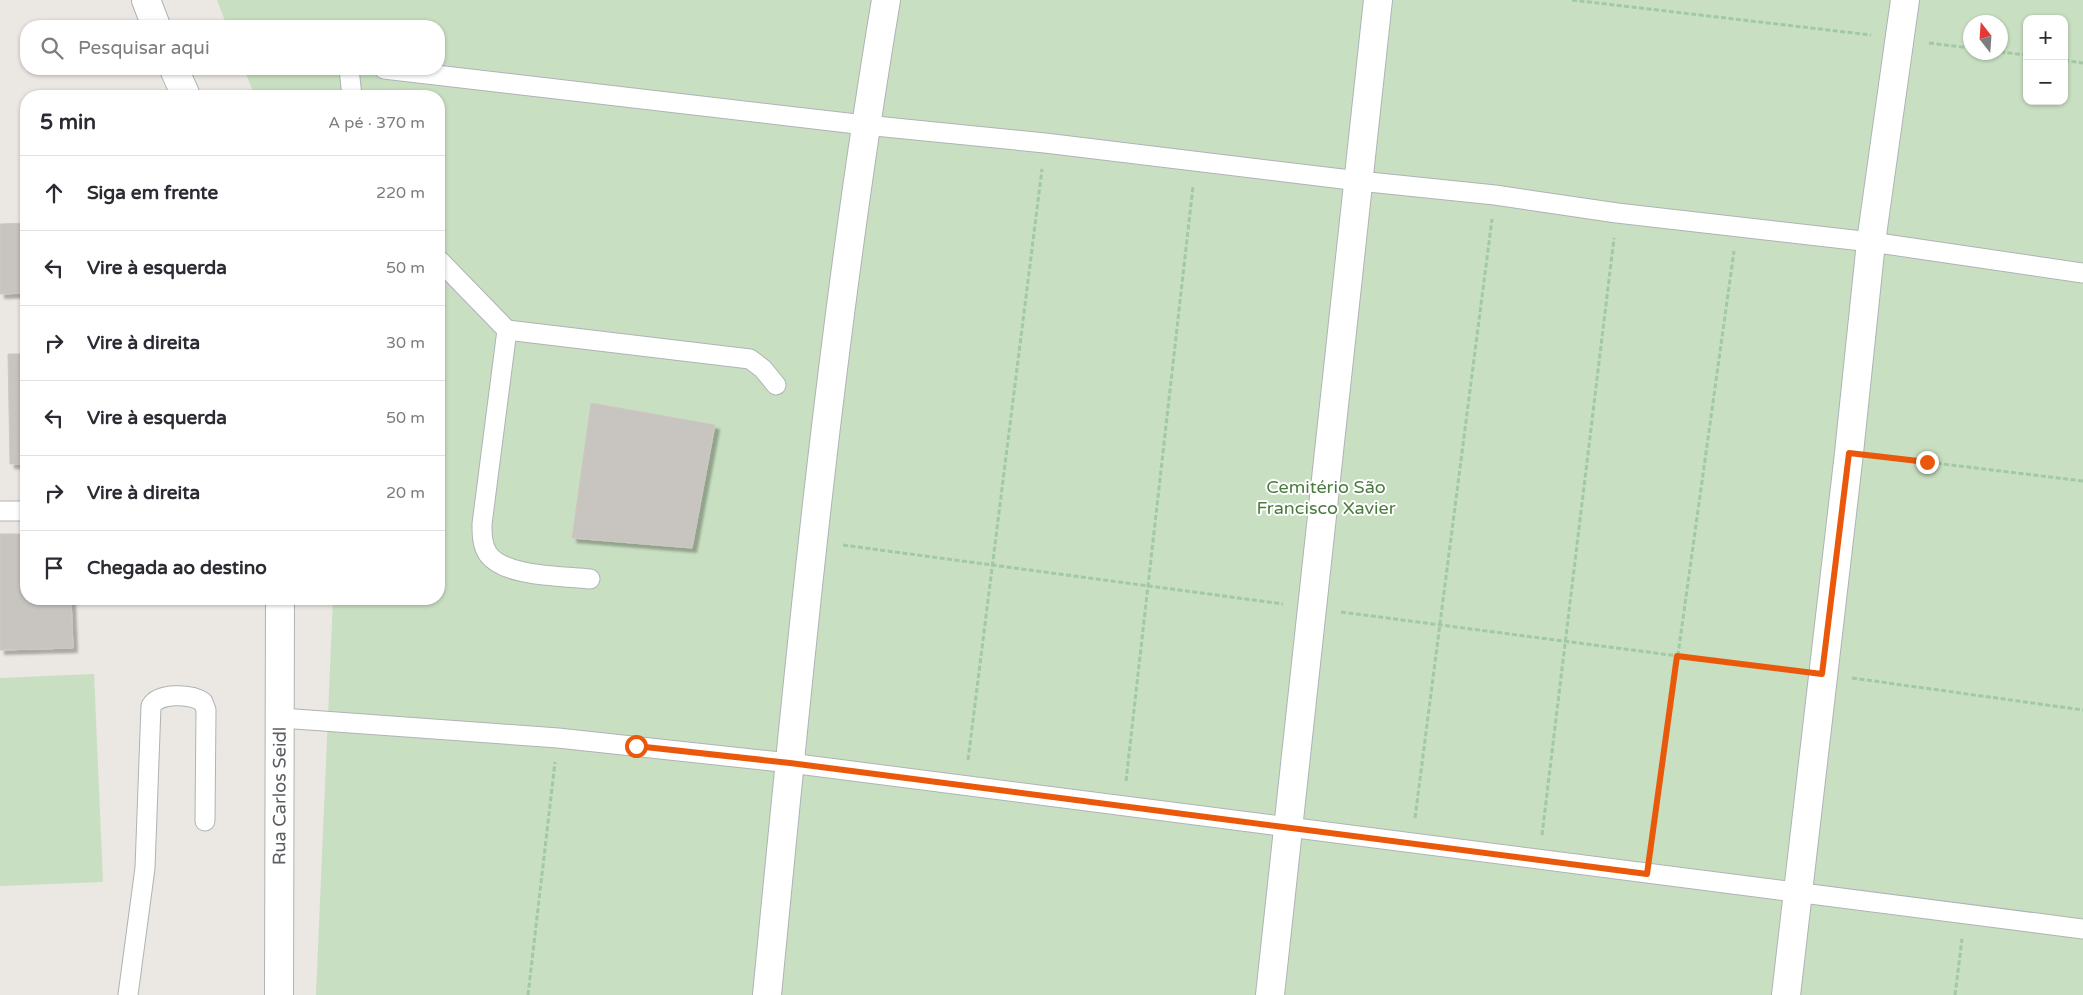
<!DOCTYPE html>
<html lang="pt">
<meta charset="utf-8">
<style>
body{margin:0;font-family:"Varela Round",sans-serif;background:#f2f2f3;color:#2b2b33}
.controls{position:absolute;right:15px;top:15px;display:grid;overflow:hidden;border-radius:10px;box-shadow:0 1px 4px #0004}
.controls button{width:45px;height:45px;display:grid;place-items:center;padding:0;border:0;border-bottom:1px solid #e1e1e2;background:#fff;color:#2b2b33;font:25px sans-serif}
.compass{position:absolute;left:1963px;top:15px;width:45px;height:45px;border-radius:50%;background:#fff;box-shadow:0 1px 4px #0004;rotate:343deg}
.stop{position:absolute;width:15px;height:15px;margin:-11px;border:4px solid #ea580c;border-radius:50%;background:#fff}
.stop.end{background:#ea580c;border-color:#fff;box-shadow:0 1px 5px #0008}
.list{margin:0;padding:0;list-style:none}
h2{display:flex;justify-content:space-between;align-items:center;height:65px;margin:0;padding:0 20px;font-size:21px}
h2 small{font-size:16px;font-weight:400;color:#7c7c81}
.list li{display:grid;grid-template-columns:32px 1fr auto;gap:15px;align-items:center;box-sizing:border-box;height:75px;padding:0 20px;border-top:1px solid #e1e1e2}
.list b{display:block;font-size:19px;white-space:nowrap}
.list em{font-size:16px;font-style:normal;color:#7c7c81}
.icon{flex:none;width:28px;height:28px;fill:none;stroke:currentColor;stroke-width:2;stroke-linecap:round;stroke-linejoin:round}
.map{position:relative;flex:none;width:2083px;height:995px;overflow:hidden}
.search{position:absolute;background:#fff;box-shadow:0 1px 4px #0004;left:20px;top:20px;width:425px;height:55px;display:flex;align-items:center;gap:12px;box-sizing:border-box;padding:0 18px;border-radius:20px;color:#7c7c81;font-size:19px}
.panel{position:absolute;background:#fff;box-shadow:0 1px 4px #0004;left:20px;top:90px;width:425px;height:515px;border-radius:20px}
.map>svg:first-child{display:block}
.green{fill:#c8dfc1;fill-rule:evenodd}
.building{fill:#c8c4c0;stroke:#cfc7c1;filter:url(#shadow)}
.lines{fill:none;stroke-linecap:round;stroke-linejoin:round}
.service-casing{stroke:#afb3b5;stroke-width:21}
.pedestrian-casing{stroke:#afb3b5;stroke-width:30}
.minor-casing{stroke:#afb3b5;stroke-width:30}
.path{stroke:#a1c9a3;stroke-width:3;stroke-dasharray:5 2.5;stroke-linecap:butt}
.service{stroke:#fff;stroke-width:19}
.pedestrian{stroke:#fff;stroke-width:28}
.minor{stroke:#fff;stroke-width:28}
.route{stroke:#ea580c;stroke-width:6}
.labels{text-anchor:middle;stroke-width:4;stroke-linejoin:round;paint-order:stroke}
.park-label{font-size:18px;fill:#4a7b3e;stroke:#fff}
.street-label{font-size:18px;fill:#5a5e60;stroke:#fff}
</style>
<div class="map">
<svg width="2083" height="995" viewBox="0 0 2083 995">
<defs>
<filter id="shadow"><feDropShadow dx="4.5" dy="4.5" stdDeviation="1" flood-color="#0004"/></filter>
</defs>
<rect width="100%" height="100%" fill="#ebe7e2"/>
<!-- green -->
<g class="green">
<path d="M217,0h1866v995h-1767l17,-396h106v-503h-184l-11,-27h195v-43h-212zM2027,19h37v82h-37zM1970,22h30v30h-30zM591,403l124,22 -23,123 -120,-10z"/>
<polygon points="94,674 103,882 0,886 0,678"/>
</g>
<!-- building -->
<g class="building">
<polygon points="26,223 26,293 0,294 0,224"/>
<polygon points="8,354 26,354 26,464 10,464"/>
<polygon points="591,403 715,425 692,548 572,538"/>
<polygon points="0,534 26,534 26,599 71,599 73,648 0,650"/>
</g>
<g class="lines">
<defs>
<g id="service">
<polyline points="349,69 352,96"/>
<polyline points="384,69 865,125 1045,143 1359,181 1495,195 1617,213 1871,242 2083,273"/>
<polyline points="439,260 507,330"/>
<polyline points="0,511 26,511"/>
<path d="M590,579c-26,-3 -86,-2 -102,-25 -6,-9 -6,-20 -6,-30l25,-194 243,29 13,10 13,16"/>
<polyline points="281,718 558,738 790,763 2083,929"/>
<path d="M128,995l17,-127 6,-162c8,-14 41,-12 52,-4l3,8 -1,111"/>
</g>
<g id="pedestrian">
<path d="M767,995c32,-332 64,-666 119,-995"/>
<polyline points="1270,995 1378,0"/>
<polyline points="1786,995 1849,453 1871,242 1905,0"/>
</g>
<g id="minor">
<polyline points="146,0 156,26"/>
<polyline points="174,69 186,96"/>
<path id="s1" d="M279,995l1,-396"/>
</g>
</defs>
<!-- service casing -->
<use href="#service" class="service-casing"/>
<!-- pedestrian casing -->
<use href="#pedestrian" class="pedestrian-casing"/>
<!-- minor casing -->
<use href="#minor" class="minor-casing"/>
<!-- path -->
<g class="path">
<polyline points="1572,0 1871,35"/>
<polyline points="1929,43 1970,48"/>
<polyline points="2000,52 2027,55"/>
<polyline points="2064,60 2083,63"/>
<polyline points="1877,456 2083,481"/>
<polyline points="843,545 1283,604"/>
<polyline points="1341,612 1793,671"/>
<polyline points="1852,678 2083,710"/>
<polyline points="968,760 1042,169"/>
<polyline points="1126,781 1193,186"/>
<polyline points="1415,818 1492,219"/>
<polyline points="1542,835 1614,238"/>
<polyline points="1651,849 1734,251"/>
<polyline points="528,995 555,762"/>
<polyline points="1955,995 1962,939"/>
</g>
<!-- service -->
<use href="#service" class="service"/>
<!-- pedestrian -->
<use href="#pedestrian" class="pedestrian"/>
<!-- minor -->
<use href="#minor" class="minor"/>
</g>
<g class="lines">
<!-- route -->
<polyline class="route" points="636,746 790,763 1647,874 1677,656 1822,674 1849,453 1927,462"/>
</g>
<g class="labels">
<!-- park labels -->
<g class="park-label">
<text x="1326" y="493">Cemitério São<tspan x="1326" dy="21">Francisco Xavier</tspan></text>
</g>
<!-- street labels -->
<g class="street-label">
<text dy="6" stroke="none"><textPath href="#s1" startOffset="199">Rua Carlos Seidl</textPath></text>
</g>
</g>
</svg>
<div class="controls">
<button>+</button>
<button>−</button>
</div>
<svg class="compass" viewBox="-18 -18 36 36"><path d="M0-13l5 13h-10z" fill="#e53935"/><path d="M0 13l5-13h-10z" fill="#7c7c81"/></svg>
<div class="stop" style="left:636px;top:746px"></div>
<div class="stop end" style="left:1927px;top:462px"></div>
<div class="search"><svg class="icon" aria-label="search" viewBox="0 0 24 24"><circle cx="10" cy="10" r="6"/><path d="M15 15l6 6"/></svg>Pesquisar aqui</div>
<section class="panel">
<h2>5 min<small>A pé · 370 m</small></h2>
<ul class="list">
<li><svg class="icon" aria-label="ahead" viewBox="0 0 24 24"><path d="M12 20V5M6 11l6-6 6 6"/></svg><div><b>Siga em frente</b></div><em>220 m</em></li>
<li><svg class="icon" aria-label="left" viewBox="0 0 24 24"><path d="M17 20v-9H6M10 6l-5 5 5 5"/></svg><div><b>Vire à esquerda</b></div><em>50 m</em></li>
<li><svg class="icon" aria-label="right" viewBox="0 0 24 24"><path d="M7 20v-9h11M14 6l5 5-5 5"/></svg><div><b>Vire à direita</b></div><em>30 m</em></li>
<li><svg class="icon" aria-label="left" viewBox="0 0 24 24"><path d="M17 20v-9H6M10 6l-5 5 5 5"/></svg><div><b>Vire à esquerda</b></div><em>50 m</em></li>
<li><svg class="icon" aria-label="right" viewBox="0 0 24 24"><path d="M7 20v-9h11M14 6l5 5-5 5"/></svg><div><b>Vire à direita</b></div><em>20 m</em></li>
<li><svg class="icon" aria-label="arrive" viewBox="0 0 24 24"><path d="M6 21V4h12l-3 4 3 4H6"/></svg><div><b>Chegada ao destino</b></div></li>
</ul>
</section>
</div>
